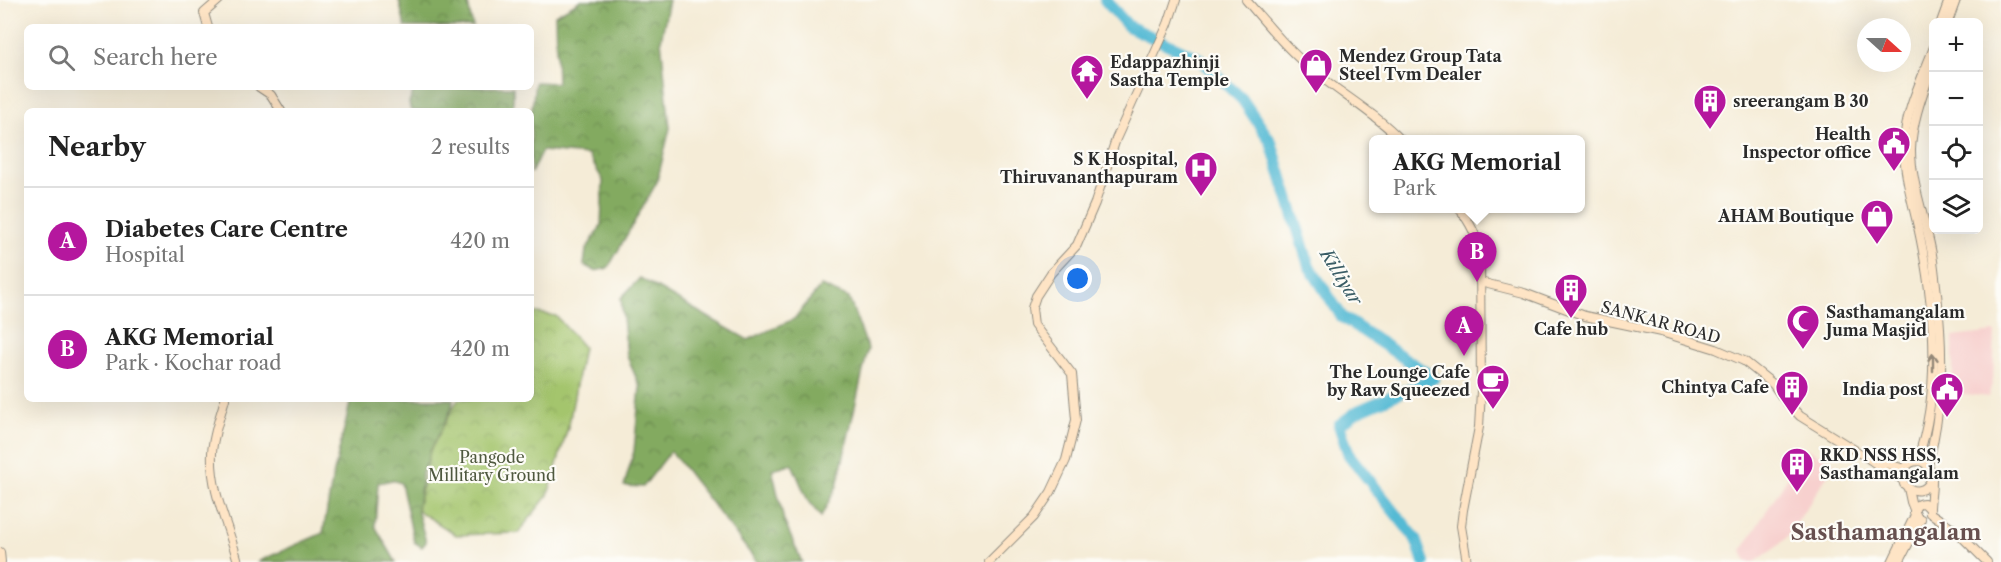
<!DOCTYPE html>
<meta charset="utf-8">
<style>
body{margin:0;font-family:"Libre Caslon Text",serif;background:#f2f2f2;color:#222}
.controls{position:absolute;right:18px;top:18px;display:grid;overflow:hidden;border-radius:9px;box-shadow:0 6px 24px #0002}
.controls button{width:54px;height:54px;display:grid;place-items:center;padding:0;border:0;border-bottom:2px solid #e0e0e0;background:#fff;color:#222;font:30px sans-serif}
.compass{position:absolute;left:1857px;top:18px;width:54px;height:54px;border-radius:50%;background:#fff;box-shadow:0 6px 24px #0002;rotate:111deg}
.you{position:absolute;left:1078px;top:279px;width:21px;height:21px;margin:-15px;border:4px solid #fff;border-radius:50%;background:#1a73e8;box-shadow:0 0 0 9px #1a73e833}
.badge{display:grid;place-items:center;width:39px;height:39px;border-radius:50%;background:#b5179e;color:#fff;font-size:20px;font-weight:700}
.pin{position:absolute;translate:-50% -50px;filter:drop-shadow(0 2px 3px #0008)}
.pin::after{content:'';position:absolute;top:32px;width:21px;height:18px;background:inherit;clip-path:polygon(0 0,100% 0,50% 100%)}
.popup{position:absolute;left:1369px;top:135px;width:216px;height:78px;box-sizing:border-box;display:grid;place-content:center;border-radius:9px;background:#fff;filter:drop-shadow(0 2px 4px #0005);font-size:20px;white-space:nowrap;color:#767676}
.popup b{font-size:22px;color:#222}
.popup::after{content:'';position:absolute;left:50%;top:100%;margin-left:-12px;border:12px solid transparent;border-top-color:#fff}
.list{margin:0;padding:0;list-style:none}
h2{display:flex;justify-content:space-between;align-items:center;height:78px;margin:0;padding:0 24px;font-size:26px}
h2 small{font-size:20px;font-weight:400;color:#767676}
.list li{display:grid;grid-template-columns:39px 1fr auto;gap:18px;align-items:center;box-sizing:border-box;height:108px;padding:0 24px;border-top:2px solid #e0e0e0}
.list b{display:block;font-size:22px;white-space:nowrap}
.list p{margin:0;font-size:20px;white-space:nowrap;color:#767676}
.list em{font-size:20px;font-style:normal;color:#767676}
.icon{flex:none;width:33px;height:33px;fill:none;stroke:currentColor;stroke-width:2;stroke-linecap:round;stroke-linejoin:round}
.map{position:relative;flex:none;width:2001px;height:562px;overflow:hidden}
.search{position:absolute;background:#fff;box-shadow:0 6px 24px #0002;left:24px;top:24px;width:510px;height:66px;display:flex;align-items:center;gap:15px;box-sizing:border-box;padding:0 21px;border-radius:9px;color:#767676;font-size:22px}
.panel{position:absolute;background:#fff;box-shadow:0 6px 24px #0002;left:24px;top:108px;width:510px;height:294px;border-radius:9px}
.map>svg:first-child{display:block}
.built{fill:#f7d0ce}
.forest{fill:url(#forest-crowns);stroke:#576a46;stroke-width:1.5}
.park{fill:url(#park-crowns);stroke:#68784c;stroke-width:1.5}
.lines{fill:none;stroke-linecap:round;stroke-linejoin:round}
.river{stroke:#55bad4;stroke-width:12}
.secondary-casing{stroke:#908c81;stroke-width:10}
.secondary{stroke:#fee4c5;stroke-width:8}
.oneway{stroke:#948878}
.labels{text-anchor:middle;stroke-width:4.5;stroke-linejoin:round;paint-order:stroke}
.poi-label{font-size:16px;font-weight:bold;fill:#2b2b2b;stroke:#fdfcf7;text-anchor:end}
.street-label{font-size:16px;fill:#2b2b2b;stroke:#fdfcf7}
.park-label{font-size:16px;fill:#4f593f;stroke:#fdfcf7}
.water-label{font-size:18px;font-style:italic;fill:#3a5d66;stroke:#fdfcf7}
.district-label{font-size:22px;font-weight:bold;fill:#67504f;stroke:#fdfcf7}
</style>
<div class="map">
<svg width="2001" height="562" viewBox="0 0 2001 562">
<defs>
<pattern id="forest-crowns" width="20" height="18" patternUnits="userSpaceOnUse" patternTransform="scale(1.5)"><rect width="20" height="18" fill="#83aa60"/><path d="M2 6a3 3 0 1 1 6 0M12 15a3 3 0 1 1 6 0" fill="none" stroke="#6b8b4f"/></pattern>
<pattern id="park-crowns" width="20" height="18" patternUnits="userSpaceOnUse" patternTransform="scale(1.5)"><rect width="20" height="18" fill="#a4c56d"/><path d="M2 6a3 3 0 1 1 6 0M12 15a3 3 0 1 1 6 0" fill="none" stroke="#8da95f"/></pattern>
</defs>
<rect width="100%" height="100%" fill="#fdfcf7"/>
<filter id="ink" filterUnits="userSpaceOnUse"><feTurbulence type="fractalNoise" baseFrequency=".0167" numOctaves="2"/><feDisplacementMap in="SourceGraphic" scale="12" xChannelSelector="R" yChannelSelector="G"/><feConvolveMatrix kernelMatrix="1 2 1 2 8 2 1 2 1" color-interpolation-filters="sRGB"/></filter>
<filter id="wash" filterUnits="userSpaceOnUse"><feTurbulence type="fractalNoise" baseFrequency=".008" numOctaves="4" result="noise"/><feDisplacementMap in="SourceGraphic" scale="24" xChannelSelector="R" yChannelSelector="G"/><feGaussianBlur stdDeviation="1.35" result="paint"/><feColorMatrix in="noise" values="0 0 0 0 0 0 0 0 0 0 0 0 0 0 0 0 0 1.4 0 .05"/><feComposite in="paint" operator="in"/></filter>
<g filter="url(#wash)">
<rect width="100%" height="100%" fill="#f5ecd7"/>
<!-- built -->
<g class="built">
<polygon points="1995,332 1993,380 1988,397 1951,392 1953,371 1953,337"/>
<polygon points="1806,448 1835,464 1788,536 1778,546 1755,562 1746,562 1742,550"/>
</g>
<!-- forest -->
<g class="forest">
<polygon points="399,0 467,0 473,27 405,27"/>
<polygon points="581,0 669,0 661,40 670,128 657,182 608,268 595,271 584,265 586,250 601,226 603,180 588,155 542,151 531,173 531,118 535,82 557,83 555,15"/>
<polygon points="415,87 513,87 513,111 411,111 409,103"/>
<polygon points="640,278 748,340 794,319 821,286 849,298 868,349 837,486 821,517 808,501 792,464 772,469 784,521 802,562 757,562 671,451 643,487 624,486 634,451 640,387 627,356 621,298"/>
<polygon points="351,399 453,399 452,407 422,473 418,513 426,542 422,547 414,542 401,483 392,480 378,483 375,526 396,562 257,562 323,533 332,481"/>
</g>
<!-- park -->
<polygon class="park" points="531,312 556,316 583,347 569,424 548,495 518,533 456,535 417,510 430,451 458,399 531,399"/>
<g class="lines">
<!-- river -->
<polyline class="river" points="1105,0 1128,26 1198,58 1242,99 1271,142 1309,266 1342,317 1434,378 1358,411 1339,425 1349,455 1416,539 1424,562"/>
</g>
</g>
<g filter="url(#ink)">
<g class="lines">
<defs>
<g id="secondary">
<path d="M1246,0c20,23 40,48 64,68 29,25 64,44 91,72"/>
<polyline points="1941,22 1949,0"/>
<polyline points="1948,22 1956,0"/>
<polyline points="208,27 204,13 219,0"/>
<polyline points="259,87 271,95 281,111"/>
<path d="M1459,208c11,15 18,27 21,46l1,137 -2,36 -16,83 -2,16 6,36"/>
<polyline points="1480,282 1524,293 1585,316 1661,332 1716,349 1744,361 1773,384 1783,398 1800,416 1874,462 1883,470 1902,479"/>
<path d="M225,399c-5,18 -12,36 -13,54 -2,39 17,73 26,109"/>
<path d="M1917,461c25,-71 18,-152 3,-225 -6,-29 -16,-59 -16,-89 0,-34 18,-68 30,-100"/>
<polyline points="1874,462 1886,463 1904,469"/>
<path d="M1928,466c15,-62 16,-109 9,-172 -2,-15 -3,-31 -6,-45 -6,-31 -20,-67 -20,-99 1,-30 13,-59 23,-88"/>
<polyline points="1908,488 1911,502 1917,517"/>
<path d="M1914,512c1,-6 4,-9 10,-9l5,5"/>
<path d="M1930,513c-1,-11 5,-33 0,-43 -8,-18 -34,-6 -26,14 10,10 22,8 27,-4"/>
<polyline points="1930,513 1954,529 1987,562"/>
<polyline points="0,552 1,562"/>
<polyline points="989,562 1034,517 1051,492 1066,460 1076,420 1072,374 1034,325 1032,308 1036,296 1051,273 1077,245 1095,203 1116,139 1168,24 1176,0"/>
<polyline points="1892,562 1915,515"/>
<polyline points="1899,562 1921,519"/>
</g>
</defs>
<!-- secondary casing -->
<use href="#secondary" class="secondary-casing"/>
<!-- secondary -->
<use href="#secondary" class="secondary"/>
</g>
<!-- one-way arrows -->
<defs><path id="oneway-shaft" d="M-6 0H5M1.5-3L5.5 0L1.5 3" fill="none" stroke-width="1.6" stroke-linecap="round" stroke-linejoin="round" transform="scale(1.5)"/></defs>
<use class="oneway" href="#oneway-shaft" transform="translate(1933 362) rotate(-90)"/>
</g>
<!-- icons -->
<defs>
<symbol id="shop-pin" viewBox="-11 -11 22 30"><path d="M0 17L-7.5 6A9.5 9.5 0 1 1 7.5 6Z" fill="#b5179e" stroke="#fdfcf7"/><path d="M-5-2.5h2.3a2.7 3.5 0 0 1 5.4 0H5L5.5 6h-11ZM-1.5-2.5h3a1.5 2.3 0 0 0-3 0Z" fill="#fff"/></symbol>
<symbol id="temple-pin" viewBox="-11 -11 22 30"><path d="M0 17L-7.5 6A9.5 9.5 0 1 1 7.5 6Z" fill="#b5179e" stroke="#fdfcf7"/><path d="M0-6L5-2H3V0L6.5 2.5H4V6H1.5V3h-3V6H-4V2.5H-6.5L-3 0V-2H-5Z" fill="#fff"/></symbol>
<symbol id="building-pin" viewBox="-11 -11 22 30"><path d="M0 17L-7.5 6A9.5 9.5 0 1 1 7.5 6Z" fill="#b5179e" stroke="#fdfcf7"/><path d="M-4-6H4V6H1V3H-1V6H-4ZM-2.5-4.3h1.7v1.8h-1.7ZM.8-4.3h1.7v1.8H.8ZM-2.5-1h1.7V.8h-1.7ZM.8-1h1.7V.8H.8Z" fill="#fff"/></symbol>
<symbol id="civic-pin" viewBox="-11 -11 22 30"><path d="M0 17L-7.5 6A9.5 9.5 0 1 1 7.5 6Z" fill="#b5179e" stroke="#fdfcf7"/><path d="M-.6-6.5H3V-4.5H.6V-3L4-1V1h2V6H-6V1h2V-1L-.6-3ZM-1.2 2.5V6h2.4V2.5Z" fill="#fff"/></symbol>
<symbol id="hospital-pin" viewBox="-11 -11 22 30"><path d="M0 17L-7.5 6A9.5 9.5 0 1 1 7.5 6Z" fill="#b5179e" stroke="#fdfcf7"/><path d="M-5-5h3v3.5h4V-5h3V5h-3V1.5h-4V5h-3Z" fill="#fff"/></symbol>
<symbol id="mosque-pin" viewBox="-11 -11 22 30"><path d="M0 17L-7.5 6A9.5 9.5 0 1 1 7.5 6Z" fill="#b5179e" stroke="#fdfcf7"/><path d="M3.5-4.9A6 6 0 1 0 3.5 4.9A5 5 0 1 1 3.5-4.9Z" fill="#fff"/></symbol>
<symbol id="cafe-pin" viewBox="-11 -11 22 30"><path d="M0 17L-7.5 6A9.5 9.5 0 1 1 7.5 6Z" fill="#b5179e" stroke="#fdfcf7"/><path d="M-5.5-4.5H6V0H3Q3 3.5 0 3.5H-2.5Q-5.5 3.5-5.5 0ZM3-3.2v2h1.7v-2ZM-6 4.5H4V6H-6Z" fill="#fff"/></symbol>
</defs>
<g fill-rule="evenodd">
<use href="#shop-pin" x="1297" y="46" width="38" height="52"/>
<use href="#temple-pin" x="1068" y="52" width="38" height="52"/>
<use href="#building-pin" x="1691" y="82" width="38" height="52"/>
<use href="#civic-pin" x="1875" y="124" width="38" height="52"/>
<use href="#hospital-pin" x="1182" y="149" width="38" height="52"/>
<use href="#shop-pin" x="1858" y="197" width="38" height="52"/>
<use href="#building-pin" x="1552" y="271" width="38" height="52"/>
<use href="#mosque-pin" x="1784" y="302" width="38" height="52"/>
<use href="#cafe-pin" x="1474" y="362" width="38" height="52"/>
<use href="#building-pin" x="1773" y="368" width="38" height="52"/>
<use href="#civic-pin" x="1928" y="370" width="38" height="52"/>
<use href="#building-pin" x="1778" y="445" width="38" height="52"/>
</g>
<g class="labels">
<!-- poi labels -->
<g class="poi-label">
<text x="1339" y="62" text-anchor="start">Mendez Group Tata<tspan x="1339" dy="18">Steel Tvm Dealer</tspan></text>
<text x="1110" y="68" text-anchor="start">Edappazhinji<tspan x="1110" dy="18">Sastha Temple</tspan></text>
<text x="1733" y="107" text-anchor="start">sreerangam B 30</text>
<text x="1871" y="140">Health<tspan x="1871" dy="18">Inspector office</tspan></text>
<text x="1178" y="165">S K Hospital,<tspan x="1178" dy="18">Thiruvananthapuram</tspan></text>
<text x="1854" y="222">AHAM Boutique</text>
<text x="1826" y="318" text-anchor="start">Sasthamangalam<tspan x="1826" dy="18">Juma Masjid</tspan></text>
<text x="1571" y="335" text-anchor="middle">Cafe hub</text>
<text x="1470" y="378">The Lounge Cafe<tspan x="1470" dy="18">by Raw Squeezed</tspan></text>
<text x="1769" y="393">Chintya Cafe</text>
<text x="1924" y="395">India post</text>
<text x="1820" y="461" text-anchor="start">RKD NSS HSS,<tspan x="1820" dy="18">Sasthamangalam</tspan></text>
</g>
<!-- street labels -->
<g class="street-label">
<text transform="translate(1661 322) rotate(15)" y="6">SANKAR ROAD</text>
</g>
<!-- park labels -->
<g class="park-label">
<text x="492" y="463">Pangode<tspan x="492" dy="18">Millitary Ground</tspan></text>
</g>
<!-- water labels -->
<g class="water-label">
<text transform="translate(1341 277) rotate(58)" y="6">Killiyar</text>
</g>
<!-- district labels -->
<g class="district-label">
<text x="1886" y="540">Sasthamangalam</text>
</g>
</g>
</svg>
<div class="controls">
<button>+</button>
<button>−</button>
<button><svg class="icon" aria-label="locate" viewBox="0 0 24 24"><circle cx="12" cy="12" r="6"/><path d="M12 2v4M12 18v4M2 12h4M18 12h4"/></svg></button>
<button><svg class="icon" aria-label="layers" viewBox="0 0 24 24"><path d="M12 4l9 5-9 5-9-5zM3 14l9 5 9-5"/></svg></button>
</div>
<svg class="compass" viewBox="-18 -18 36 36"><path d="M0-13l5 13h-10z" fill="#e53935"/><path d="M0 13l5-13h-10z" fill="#767676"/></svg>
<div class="you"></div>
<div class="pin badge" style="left:1464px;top:356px">A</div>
<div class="pin badge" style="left:1477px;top:282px">B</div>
<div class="popup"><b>AKG Memorial</b>Park</div>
<div class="search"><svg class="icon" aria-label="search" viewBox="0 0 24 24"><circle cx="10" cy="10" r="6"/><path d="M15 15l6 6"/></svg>Search here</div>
<section class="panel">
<h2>Nearby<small>2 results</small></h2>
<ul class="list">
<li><span class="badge">A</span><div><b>Diabetes Care Centre</b><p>Hospital</p></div><em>420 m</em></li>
<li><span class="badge">B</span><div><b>AKG Memorial</b><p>Park · Kochar road</p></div><em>420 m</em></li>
</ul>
</section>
</div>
